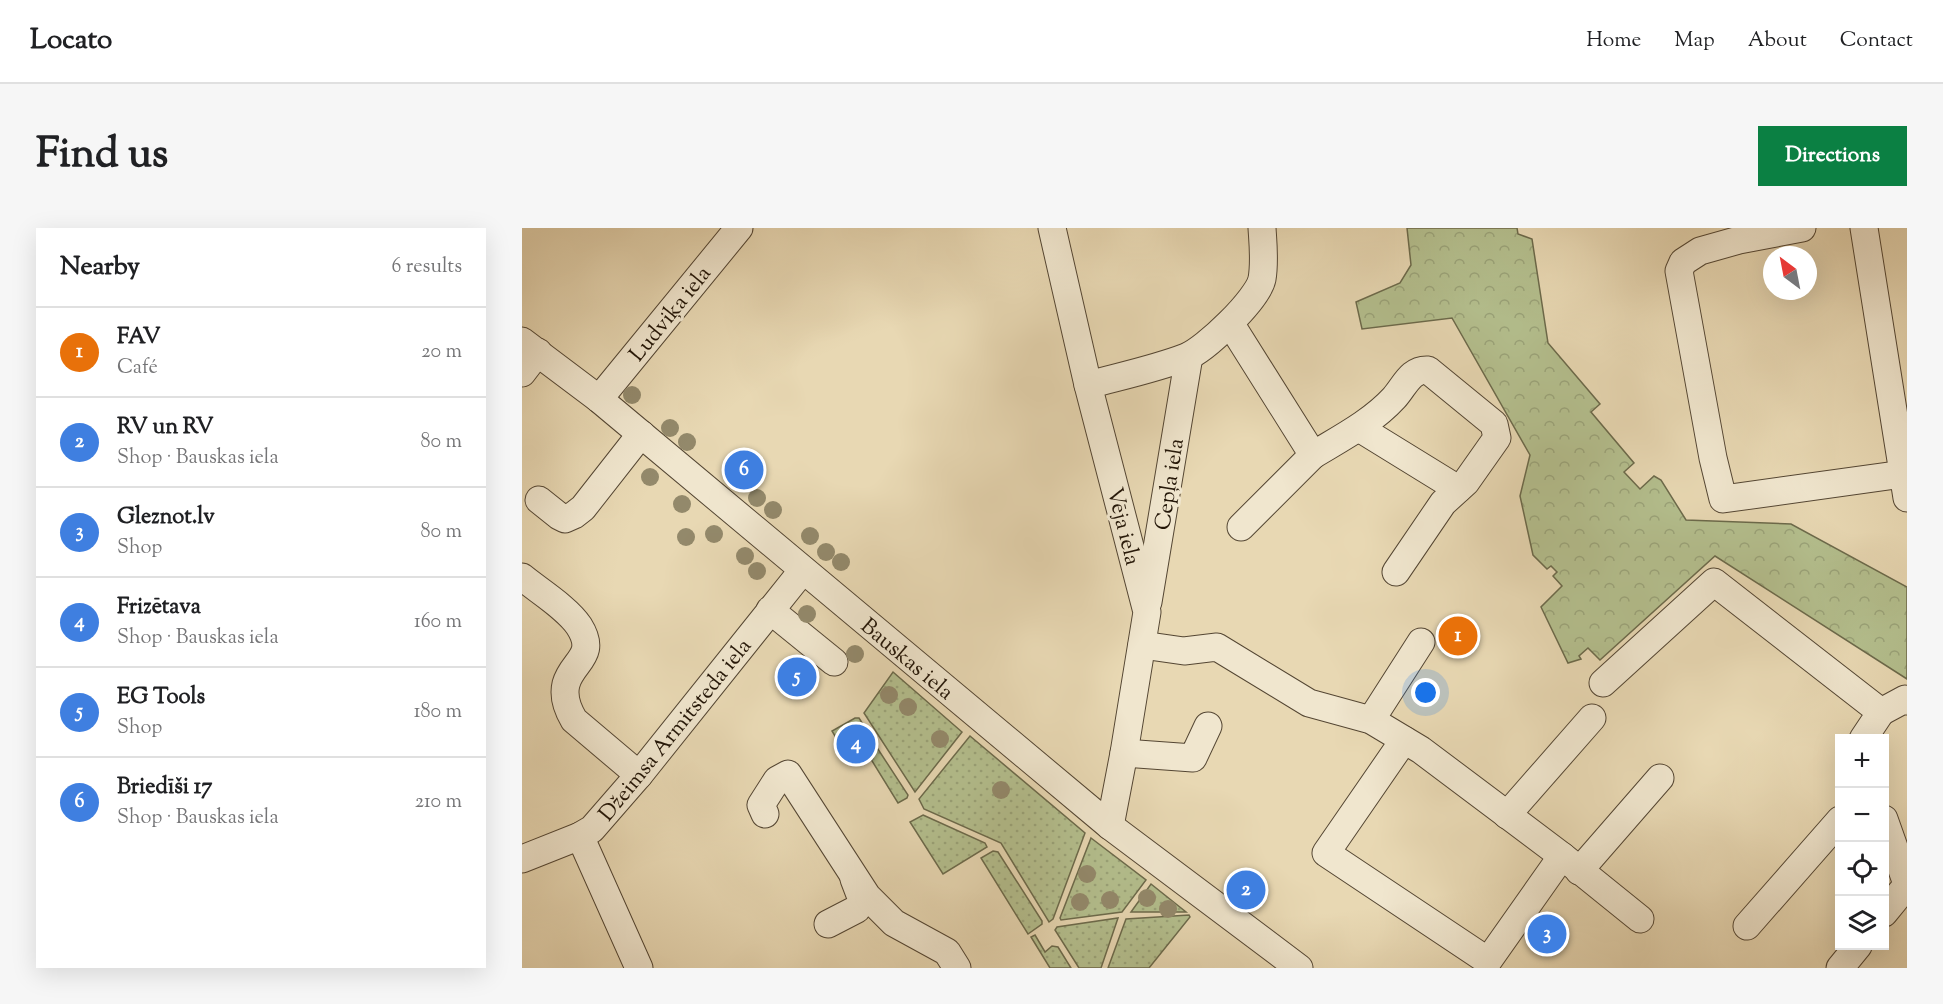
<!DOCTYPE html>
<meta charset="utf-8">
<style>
body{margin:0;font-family:"Sorts Mill Goudy",serif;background:#f6f6f6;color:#202124}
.controls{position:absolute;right:18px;bottom:18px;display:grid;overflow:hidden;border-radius:0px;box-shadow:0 6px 24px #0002}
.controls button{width:54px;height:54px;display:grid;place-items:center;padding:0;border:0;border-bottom:2px solid #e0e0e0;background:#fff;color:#202124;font:30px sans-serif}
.compass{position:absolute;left:1241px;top:18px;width:54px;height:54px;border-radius:50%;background:#fff;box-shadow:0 6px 24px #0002;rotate:328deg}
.you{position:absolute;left:904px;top:465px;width:21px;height:21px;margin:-15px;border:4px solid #fff;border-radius:50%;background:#1a73e8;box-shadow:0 0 0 9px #1a73e833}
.badge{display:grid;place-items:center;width:39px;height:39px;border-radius:50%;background:#0b8043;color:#fff;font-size:20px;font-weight:700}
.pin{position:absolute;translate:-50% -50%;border:3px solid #fff;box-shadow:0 2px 6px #0006}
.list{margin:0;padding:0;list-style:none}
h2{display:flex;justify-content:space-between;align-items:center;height:78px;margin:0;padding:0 24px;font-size:26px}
h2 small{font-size:20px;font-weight:400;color:#757577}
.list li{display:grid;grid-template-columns:39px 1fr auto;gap:18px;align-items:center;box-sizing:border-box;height:90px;padding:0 24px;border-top:2px solid #e0e0e0}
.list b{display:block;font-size:22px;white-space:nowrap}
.list p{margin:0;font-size:20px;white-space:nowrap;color:#757577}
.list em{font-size:20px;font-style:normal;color:#757577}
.icon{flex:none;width:33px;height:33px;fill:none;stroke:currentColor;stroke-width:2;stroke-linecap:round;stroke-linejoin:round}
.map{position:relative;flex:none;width:1385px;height:740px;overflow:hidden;border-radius:0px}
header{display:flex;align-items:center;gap:36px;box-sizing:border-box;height:84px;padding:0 30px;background:#fff;border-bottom:2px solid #e0e0e0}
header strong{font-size:28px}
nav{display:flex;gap:33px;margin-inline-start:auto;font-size:21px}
.intro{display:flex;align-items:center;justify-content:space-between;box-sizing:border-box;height:144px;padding:0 36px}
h1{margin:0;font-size:42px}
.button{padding:15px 27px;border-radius:0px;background:#0b8043;color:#fff;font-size:21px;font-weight:700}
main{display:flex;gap:36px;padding:0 36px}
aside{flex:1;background:#fff;border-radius:0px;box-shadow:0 6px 24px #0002}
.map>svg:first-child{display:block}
.grass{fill:url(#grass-dots);stroke:#6c6a4b;stroke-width:1.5}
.forest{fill:url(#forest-crowns);stroke:#6c6a4b;stroke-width:1.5}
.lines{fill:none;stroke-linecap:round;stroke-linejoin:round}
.minor-casing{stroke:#544633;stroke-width:29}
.minor{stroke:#f0e6ce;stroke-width:27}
.tree{fill:#93896b}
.labels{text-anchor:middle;stroke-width:6;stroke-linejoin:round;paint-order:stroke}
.street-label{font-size:22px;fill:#231608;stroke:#f0e6ce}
</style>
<header>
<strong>Locato</strong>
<nav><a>Home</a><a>Map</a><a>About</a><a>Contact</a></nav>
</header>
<div class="intro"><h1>Find us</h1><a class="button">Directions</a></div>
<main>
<aside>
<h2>Nearby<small>6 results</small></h2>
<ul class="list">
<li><span class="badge" style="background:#e8710a">1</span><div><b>FAV</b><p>Café</p></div><em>20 m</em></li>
<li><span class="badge" style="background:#3f7fe0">2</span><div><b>RV un RV</b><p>Shop · Bauskas iela</p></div><em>80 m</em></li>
<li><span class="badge" style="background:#3f7fe0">3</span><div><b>Gleznot.lv</b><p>Shop</p></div><em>80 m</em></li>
<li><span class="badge" style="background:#3f7fe0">4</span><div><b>Frizētava</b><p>Shop · Bauskas iela</p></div><em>160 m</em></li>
<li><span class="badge" style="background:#3f7fe0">5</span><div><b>EG Tools</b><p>Shop</p></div><em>180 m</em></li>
<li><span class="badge" style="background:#3f7fe0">6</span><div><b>Briedīši 17</b><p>Shop · Bauskas iela</p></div><em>210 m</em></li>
</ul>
</aside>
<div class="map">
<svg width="1385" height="740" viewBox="0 0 1385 740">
<defs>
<pattern id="grass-dots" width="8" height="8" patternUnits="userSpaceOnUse" patternTransform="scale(1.5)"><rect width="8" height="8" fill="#b4bf8e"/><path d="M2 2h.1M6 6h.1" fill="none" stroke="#9aa379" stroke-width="1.8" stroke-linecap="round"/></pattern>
<pattern id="forest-crowns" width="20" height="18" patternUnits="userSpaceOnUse" patternTransform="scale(1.5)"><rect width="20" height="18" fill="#b4bf8e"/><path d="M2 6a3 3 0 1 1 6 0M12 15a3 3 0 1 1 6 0" fill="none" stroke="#9aa379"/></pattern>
</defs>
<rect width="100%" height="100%" fill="#e8d8b3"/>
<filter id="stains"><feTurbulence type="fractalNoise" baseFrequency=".00333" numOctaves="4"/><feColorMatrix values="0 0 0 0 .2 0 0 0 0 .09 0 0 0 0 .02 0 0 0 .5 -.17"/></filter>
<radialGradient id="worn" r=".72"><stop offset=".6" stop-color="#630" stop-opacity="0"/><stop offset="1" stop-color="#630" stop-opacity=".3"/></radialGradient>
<!-- grass -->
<g class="grass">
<polygon points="371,444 440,504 393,564 342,485"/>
<polygon points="333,490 337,490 346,504 346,506 336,511 328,499 313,508 310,503"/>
<polygon points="448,508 563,605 531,691 527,694 479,615 402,581 397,571"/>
<polygon points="348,509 386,567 385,570 376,575 339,515"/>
<polygon points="401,587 463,615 465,619 421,646 388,594"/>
<polygon points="569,610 624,652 600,684 539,692 538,690"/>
<polygon points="471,623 476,624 520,693 520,696 506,706 459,630"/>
<polygon points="629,656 664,684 609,684"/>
<polygon points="667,687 668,689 627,740 586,740 604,691"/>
<polygon points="596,690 579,740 557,740 533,702 535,699"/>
<polygon points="513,707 523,724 530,718 536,719 549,740 528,740 509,709"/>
</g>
<!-- forest -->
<polygon class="forest" points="885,0 995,0 996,6 1010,11 1026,115 1078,176 1069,184 1112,235 1102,244 1118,261 1132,248 1139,252 1164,292 1269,296 1385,359 1385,451 1193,328 1078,432 1066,420 1057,428 1059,431 1046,435 1019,379 1040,358 1031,348 1035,344 1029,338 1025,341 1011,327 998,268 1008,227 930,90 840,101 834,74 878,55 889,37"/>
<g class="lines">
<defs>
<g id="minor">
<polyline points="530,0 566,157 625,384 602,525 588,598"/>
<polyline points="1280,0 1217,12 1178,23 1161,34 1157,43 1191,230 1201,271 1381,246"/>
<polyline points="1342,0 1385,270"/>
<polyline points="708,95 791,227 719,299"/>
<polyline points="0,113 77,171 588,598 777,740"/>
<polyline points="0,145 16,124"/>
<path d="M566,157c33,-9 67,-16 98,-28 19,-7 72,-58 76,-78 3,-17 1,-35 0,-51"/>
<polyline points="77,171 217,0"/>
<polyline points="837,200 936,261"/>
<path d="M791,227c28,-17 59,-33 81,-57 11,-12 16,-29 34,-28l66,54 3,14 -31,44 -23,21 -47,69"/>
<polyline points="17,272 37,288 43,291 52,287 61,280 119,206"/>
<path d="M0,349c17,14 45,31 57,49 19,30 -7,35 -13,58 -3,12 2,26 8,36l65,55"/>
<polyline points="626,374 667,128"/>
<polyline points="248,382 312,434"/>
<polyline points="620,417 662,423 695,419 787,475 849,492 899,522 1040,628 1118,691"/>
<polyline points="1081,455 1192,354 1359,484 1341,511"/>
<polyline points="1359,484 1383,471 1385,473"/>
<polyline points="849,492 899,414"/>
<polyline points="882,512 804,625 966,733 1040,628"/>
<polyline points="602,525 671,530 686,498"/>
<polyline points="243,586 239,577 255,552 266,546 345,668 372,695 425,724 435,740"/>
<polyline points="985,587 1070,490"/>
<polyline points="1362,591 1385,656"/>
<polyline points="58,608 117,740"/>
<polyline points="0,631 58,608 70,601 117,547 281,342"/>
<polyline points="1057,643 1138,550"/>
<polyline points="1362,685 1385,657"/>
<polyline points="306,696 335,681 340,672 332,651"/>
<polyline points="1225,698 1318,592"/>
<polyline points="1318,740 1336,718"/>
</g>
</defs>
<!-- minor casing -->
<use href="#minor" class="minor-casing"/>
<!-- minor -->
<use href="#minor" class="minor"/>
</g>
<!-- trees -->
<g class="tree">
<circle cx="110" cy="167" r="9"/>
<circle cx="148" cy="200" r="9"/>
<circle cx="165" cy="214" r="9"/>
<circle cx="211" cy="248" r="9"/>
<circle cx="128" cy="249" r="9"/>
<circle cx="235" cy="270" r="9"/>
<circle cx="160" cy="276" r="9"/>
<circle cx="251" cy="282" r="9"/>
<circle cx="192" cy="306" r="9"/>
<circle cx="288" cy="308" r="9"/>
<circle cx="164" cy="309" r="9"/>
<circle cx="304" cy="324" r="9"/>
<circle cx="223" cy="328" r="9"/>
<circle cx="319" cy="334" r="9"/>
<circle cx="235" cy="343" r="9"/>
<circle cx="285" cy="386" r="9"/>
<circle cx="333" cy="426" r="9"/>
<circle cx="367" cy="467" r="9"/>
<circle cx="386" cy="479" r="9"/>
<circle cx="418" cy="511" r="9"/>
<circle cx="479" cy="562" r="9"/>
<circle cx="565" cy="646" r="9"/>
<circle cx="625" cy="670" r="9"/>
<circle cx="588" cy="672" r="9"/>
<circle cx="558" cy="674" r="9"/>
<circle cx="646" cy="681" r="9"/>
</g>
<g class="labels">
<!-- street labels -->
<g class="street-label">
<text transform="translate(147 85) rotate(-51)" y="8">Ludviķa iela</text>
<text transform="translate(646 256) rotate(-81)" y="8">Cepļa iela</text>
<text transform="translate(603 298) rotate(76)" y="8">Vēja iela</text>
<text transform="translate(386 430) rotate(40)" y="8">Bauskas iela</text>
<text transform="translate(152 501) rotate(-51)" y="8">Džeimsa Armitsteda iela</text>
</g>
</g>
<rect width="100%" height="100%" filter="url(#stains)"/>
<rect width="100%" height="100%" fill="url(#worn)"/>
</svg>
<div class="controls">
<button>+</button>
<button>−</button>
<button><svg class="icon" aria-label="locate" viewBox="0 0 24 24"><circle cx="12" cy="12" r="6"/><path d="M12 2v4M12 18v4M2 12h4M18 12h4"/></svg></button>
<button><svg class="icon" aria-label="layers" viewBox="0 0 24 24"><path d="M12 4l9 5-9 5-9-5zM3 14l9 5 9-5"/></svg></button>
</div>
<svg class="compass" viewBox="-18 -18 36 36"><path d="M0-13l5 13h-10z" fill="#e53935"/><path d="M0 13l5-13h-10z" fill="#757577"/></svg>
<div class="you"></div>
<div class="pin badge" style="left:936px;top:408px;background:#e8710a">1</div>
<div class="pin badge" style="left:724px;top:662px;background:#3f7fe0">2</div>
<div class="pin badge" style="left:1025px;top:706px;background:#3f7fe0">3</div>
<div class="pin badge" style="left:334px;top:516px;background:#3f7fe0">4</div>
<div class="pin badge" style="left:275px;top:449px;background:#3f7fe0">5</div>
<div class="pin badge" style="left:222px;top:242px;background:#3f7fe0">6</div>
</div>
</main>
